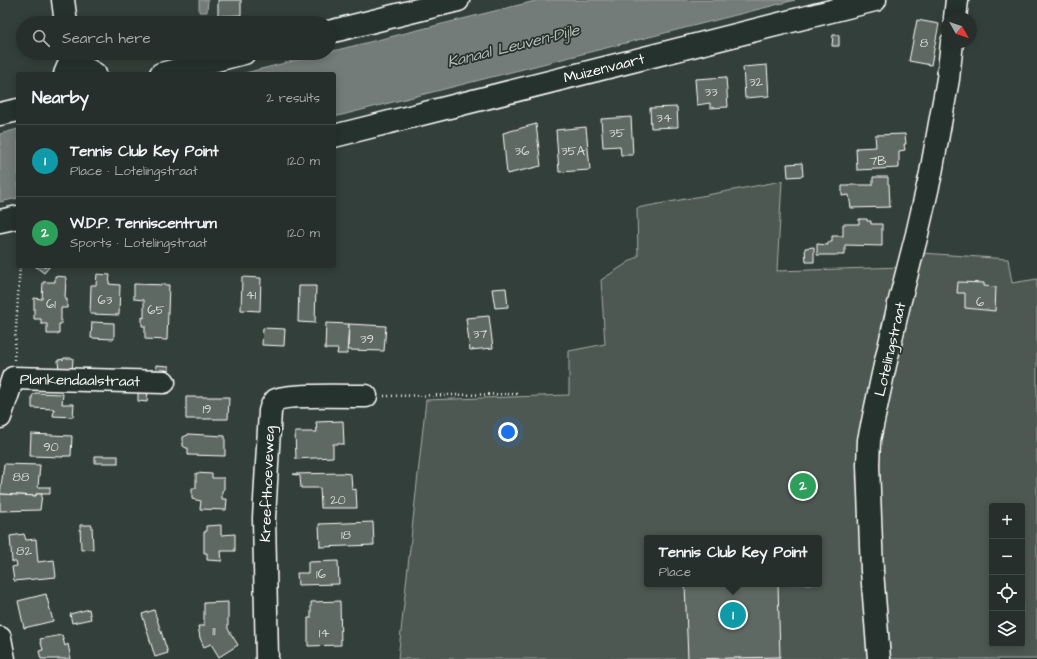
<!DOCTYPE html>
<meta charset="utf-8">
<style>
body{margin:0;font-family:"Architects Daughter",sans-serif;background:#2e3734;color:#f1f3f6}
.controls{position:absolute;right:12px;bottom:12px;display:grid;overflow:hidden;border-radius:4px;box-shadow:0 2px 10px #0003}
.controls button{width:36px;height:36px;display:grid;place-items:center;padding:0;border:0;border-bottom:1px solid #424a48;background:#262f2c;color:#f1f3f6;font:20px sans-serif}
.compass{position:absolute;left:941px;top:12px;width:36px;height:36px;border-radius:50%;background:#262f2c;box-shadow:0 2px 10px #0003;rotate:130deg}
.you{position:absolute;left:508px;top:432px;width:14px;height:14px;margin:-10px;border:3px solid #fff;border-radius:50%;background:#1a73e8;box-shadow:0 0 0 6px #1a73e833}
.badge{display:grid;place-items:center;width:26px;height:26px;border-radius:50%;background:#ff9aa2;color:#fff;font-size:13px;font-weight:700}
.pin{position:absolute;translate:-50% -50%;border:2px solid #fff;box-shadow:0 1px 4px #0006}
.popup{position:absolute;left:644px;top:535px;width:178px;height:52px;box-sizing:border-box;display:grid;place-content:center;border-radius:4px;background:#262f2c;filter:drop-shadow(0 1px 3px #0005);font-size:13px;white-space:nowrap;color:#a4a9a9}
.popup b{font-size:15px;color:#f1f3f6}
.popup::after{content:'';position:absolute;left:50%;top:100%;margin-left:-8px;border:8px solid transparent;border-top-color:#262f2c}
.list{margin:0;padding:0;list-style:none}
h2{display:flex;justify-content:space-between;align-items:center;height:52px;margin:0;padding:0 16px;font-size:17px}
h2 small{font-size:13px;font-weight:400;color:#a4a9a9}
.list li{display:grid;grid-template-columns:26px 1fr auto;gap:12px;align-items:center;box-sizing:border-box;height:72px;padding:0 16px;border-top:1px solid #424a48}
.list b{display:block;font-size:15px;white-space:nowrap}
.list p{margin:0;font-size:13px;white-space:nowrap;color:#a4a9a9}
.list em{font-size:13px;font-style:normal;color:#a4a9a9}
.icon{flex:none;width:22px;height:22px;fill:none;stroke:currentColor;stroke-width:2;stroke-linecap:round;stroke-linejoin:round}
.map{position:relative;flex:none;width:1037px;height:659px;overflow:hidden}
.search{position:absolute;background:#262f2c;box-shadow:0 2px 10px #0003;left:16px;top:16px;width:320px;height:44px;display:flex;align-items:center;gap:10px;box-sizing:border-box;padding:0 14px;border-radius:22px;color:#a4a9a9;font-size:15px}
.panel{position:absolute;background:#262f2c;box-shadow:0 2px 10px #0003;left:16px;top:72px;width:320px;height:196px;border-radius:4px}
.map>svg:first-child{display:block}
.green{fill:#4d5853;stroke:#a6aca9;fill-rule:evenodd}
.water{fill:#737b78;stroke:#abb0ae}
.building{fill:#5f6964;stroke:#fff}
.lines{fill:none;stroke-linecap:round;stroke-linejoin:round}
.minor-casing{stroke:#fff;stroke-width:25}
.path{stroke:#fff;stroke-width:2.5;stroke-dasharray:1 3;stroke-linecap:butt}
.minor{stroke:#26332d;stroke-width:22}
.labels{text-anchor:middle;stroke-width:3.5;stroke-linejoin:round;paint-order:stroke}
.number-label{font-size:13px;fill:#d7dad8}
.street-label{font-size:15px;fill:#fff;stroke:#26332d}
.water-label{font-size:16px;font-style:italic;fill:#b9bdbc;stroke:#26332d}
</style>
<div class="map">
<svg width="1037" height="659" viewBox="0 0 1037 659">
<rect width="100%" height="100%" fill="#333f3a"/>
<filter id="ink" filterUnits="userSpaceOnUse"><feTurbulence type="fractalNoise" baseFrequency=".025" numOctaves="2"/><feDisplacementMap in="SourceGraphic" scale="8" xChannelSelector="R" yChannelSelector="G"/><feConvolveMatrix kernelMatrix="1 2 1 2 8 2 1 2 1" color-interpolation-filters="sRGB"/></filter>
<g filter="url(#ink)">
<!-- green -->
<g class="green">
<path d="M782,181l-5,90 126,-4 -47,209 16,183h-474l28,-259 143,-5v-44l36,-7 -4,-64 37,-24 -1,-48zM647,538h172v46h-172z"/>
<path d="M922,253l86,6 4,24 25,-4v380h-148l-17,-173 30,-180zM992,506h30v138h-30z"/>
</g>
<!-- water -->
<g class="water">
<polygon points="199,0 208,0 207,12 199,12"/>
<polygon points="539,0 795,0 334,117 334,74 241,74 325,53 329,53 329,52"/>
<polygon points="18,129 18,198 0,202 0,134"/>
</g>
<!-- building -->
<g class="building">
<polygon points="218,0 241,0 241,15 218,16"/>
<polygon points="917,20 939,24 931,65 909,61"/>
<polygon points="833,35 839,35 839,46 832,46"/>
<polygon points="767,65 769,96 745,98 743,67"/>
<polygon points="726,77 728,107 710,108 710,103 697,105 695,79"/>
<polygon points="677,107 678,127 651,128 650,108"/>
<polygon points="631,117 633,155 621,155 620,146 603,147 601,119"/>
<polygon points="536,124 541,166 507,174 503,133"/>
<polygon points="586,127 590,170 559,172 556,130"/>
<polygon points="905,134 906,144 904,144 905,150 899,151 899,168 857,170 856,148 876,147 875,135"/>
<polygon points="802,163 803,176 788,177 787,164"/>
<polygon points="873,177 888,177 888,184 889,184 890,207 851,208 849,195 842,196 842,186 849,186 849,185 873,185"/>
<polygon points="859,219 867,219 867,221 871,221 871,224 882,224 882,246 845,245 845,255 817,255 817,244 828,245 828,242 832,242 832,236 843,236 843,224 859,224"/>
<polygon points="814,247 814,262 806,262 805,248"/>
<polygon points="35,266 50,266 44,273"/>
<polygon points="97,274 110,275 109,284 120,285 119,315 90,314 91,285 96,285"/>
<polygon points="55,276 66,277 65,299 67,299 67,308 61,308 61,324 59,324 59,334 47,334 47,324 41,324 41,319 34,319 34,298 42,299 43,282 55,282"/>
<polygon points="242,277 261,278 260,311 241,310"/>
<polygon points="958,282 984,283 984,286 996,287 995,311 965,308 965,293 957,293"/>
<polygon points="134,284 169,285 167,340 145,339 145,326 142,326 142,317 144,318 144,300 134,299"/>
<polygon points="299,286 316,286 315,323 298,322"/>
<polygon points="506,288 508,307 495,308 492,289"/>
<polygon points="489,316 493,348 470,350 466,318"/>
<polygon points="92,322 114,323 114,339 91,338"/>
<polygon points="326,323 349,324 347,354 337,354 338,349 325,349"/>
<polygon points="349,324 386,326 384,351 348,350"/>
<polygon points="263,328 285,329 284,346 262,345"/>
<polygon points="64,358 73,358 72,375 59,371 58,360 64,359"/>
<polygon points="156,365 169,366 169,376 155,375"/>
<polygon points="138,390 148,390 147,402 138,401"/>
<polygon points="35,393 63,394 62,404 74,404 73,417 53,416 54,409 32,408 32,396"/>
<polygon points="186,397 229,397 228,419 186,419"/>
<polygon points="343,421 344,444 333,444 333,457 296,459 295,432 317,432 316,422"/>
<polygon points="31,434 72,436 71,456 63,456 63,457 30,456"/>
<polygon points="188,434 225,436 225,456 188,455 188,448 186,448 183,446 183,437 188,435"/>
<rect x="95" y="456" width="23" height="7"/>
<polygon points="4,464 40,465 38,487 50,487 50,494 36,494 36,496 0,494"/>
<polygon points="196,473 212,474 212,478 224,478 224,489 222,491 222,499 227,499 226,510 200,509 201,501 192,499 192,488 196,488"/>
<polygon points="341,473 351,474 352,490 356,489 357,508 321,508 320,488 301,488 300,476 293,474"/>
<polygon points="0,494 36,496 36,494 42,494 40,510 0,511"/>
<polygon points="373,522 374,545 320,547 319,524"/>
<polygon points="80,525 92,525 93,549 81,550"/>
<polygon points="221,525 221,535 235,534 235,551 221,551 222,561 207,560 207,553 204,553 204,532 206,532 206,526"/>
<polygon points="24,534 26,540 36,539 38,562 54,560 56,577 14,581 12,567 17,566 16,562 12,562 10,536"/>
<polygon points="338,561 339,584 298,585 297,573 308,573 308,562"/>
<polygon points="685,584 778,584 780,657 688,659"/>
<polygon points="46,594 53,621 24,628 18,601"/>
<polygon points="340,601 341,645 308,646 308,618 311,618 311,602"/>
<polygon points="228,602 228,629 238,645 219,657 211,644 204,647 200,638 198,626 204,626 204,603"/>
<polygon points="89,609 91,619 72,623 70,614"/>
<polygon points="154,610 168,653 155,657 142,614"/>
<polygon points="62,635 65,646 68,644 71,659 41,659 39,651 43,650 40,639"/>
</g>
<g class="lines">
<defs>
<g id="minor">
<polyline points="63,0 66,23"/>
<polyline points="955,18 957,0"/>
<polyline points="329,32 458,0"/>
<polyline points="65,74 71,60 95,74"/>
<polyline points="161,74 244,53"/>
<polyline points="0,114 18,110"/>
<polyline points="334,136 875,0"/>
<polyline points="0,221 18,217"/>
<polyline points="0,417 13,378 164,382"/>
<polyline points="0,638 4,659"/>
<path d="M267,659l-3,-141 6,-107c1,-4 3,-8 6,-11 9,-6 75,-4 90,-4"/>
<polyline points="879,659 872,571 868,465 869,440 883,374 899,304 917,234 931,173 948,79 952,42"/>
</g>
</defs>
<!-- minor casing -->
<use href="#minor" class="minor-casing"/>
<!-- path -->
<g class="path">
<polyline points="14,360 20,266"/>
<polyline points="384,396 517,394"/>
</g>
<!-- minor -->
<use href="#minor" class="minor"/>
</g>
</g>
<g class="labels">
<!-- number labels -->
<g class="number-label">
<text x="924" y="47">8</text>
<text x="756" y="86">32</text>
<text x="711" y="96">33</text>
<text x="664" y="122">34</text>
<text x="617" y="137">35</text>
<text x="522" y="155">36</text>
<text x="573" y="155">35A</text>
<text x="878" y="165">7B</text>
<text x="251" y="299">41</text>
<text x="105" y="304">63</text>
<text x="980" y="306">6</text>
<text x="51" y="308">61</text>
<text x="156" y="314">65</text>
<text x="480" y="338">37</text>
<text x="367" y="343">39</text>
<text x="207" y="413">19</text>
<text x="51" y="451">90</text>
<text x="21" y="481">88</text>
<text x="338" y="504">20</text>
<text x="346" y="539">18</text>
<text x="24" y="555">82</text>
<text x="321" y="578">16</text>
<text x="214" y="635">11</text>
<text x="324" y="637">14</text>
</g>
<!-- street labels -->
<g class="street-label">
<text transform="translate(604 68) rotate(-14)" y="5">Muizenvaart</text>
<text transform="translate(890 349) rotate(-77)" y="5">Lotelingstraat</text>
<text transform="translate(80 380) rotate(1)" y="5">Plankendaalstraat</text>
<text transform="translate(267 484) rotate(-88)" y="5">Kreefthoeveweg</text>
</g>
<!-- water labels -->
<g class="water-label">
<text transform="translate(513 45) rotate(-14)" y="6">Kanaal Leuven-Dijle</text>
</g>
</g>
</svg>
<div class="controls">
<button>+</button>
<button>−</button>
<button><svg class="icon" aria-label="locate" viewBox="0 0 24 24"><circle cx="12" cy="12" r="6"/><path d="M12 2v4M12 18v4M2 12h4M18 12h4"/></svg></button>
<button><svg class="icon" aria-label="layers" viewBox="0 0 24 24"><path d="M12 4l9 5-9 5-9-5zM3 14l9 5 9-5"/></svg></button>
</div>
<svg class="compass" viewBox="-18 -18 36 36"><path d="M0-13l5 13h-10z" fill="#e53935"/><path d="M0 13l5-13h-10z" fill="#a4a9a9"/></svg>
<div class="you"></div>
<div class="pin badge" style="left:733px;top:615px;background:#0f9aa8">1</div>
<div class="popup"><b>Tennis Club Key Point</b>Place</div>
<div class="pin badge" style="left:803px;top:486px;background:#2e9e5b">2</div>
<div class="search"><svg class="icon" aria-label="search" viewBox="0 0 24 24"><circle cx="10" cy="10" r="6"/><path d="M15 15l6 6"/></svg>Search here</div>
<section class="panel">
<h2>Nearby<small>2 results</small></h2>
<ul class="list">
<li><span class="badge" style="background:#0f9aa8">1</span><div><b>Tennis Club Key Point</b><p>Place · Lotelingstraat</p></div><em>120 m</em></li>
<li><span class="badge" style="background:#2e9e5b">2</span><div><b>W.D.P. Tenniscentrum</b><p>Sports · Lotelingstraat</p></div><em>120 m</em></li>
</ul>
</section>
</div>
